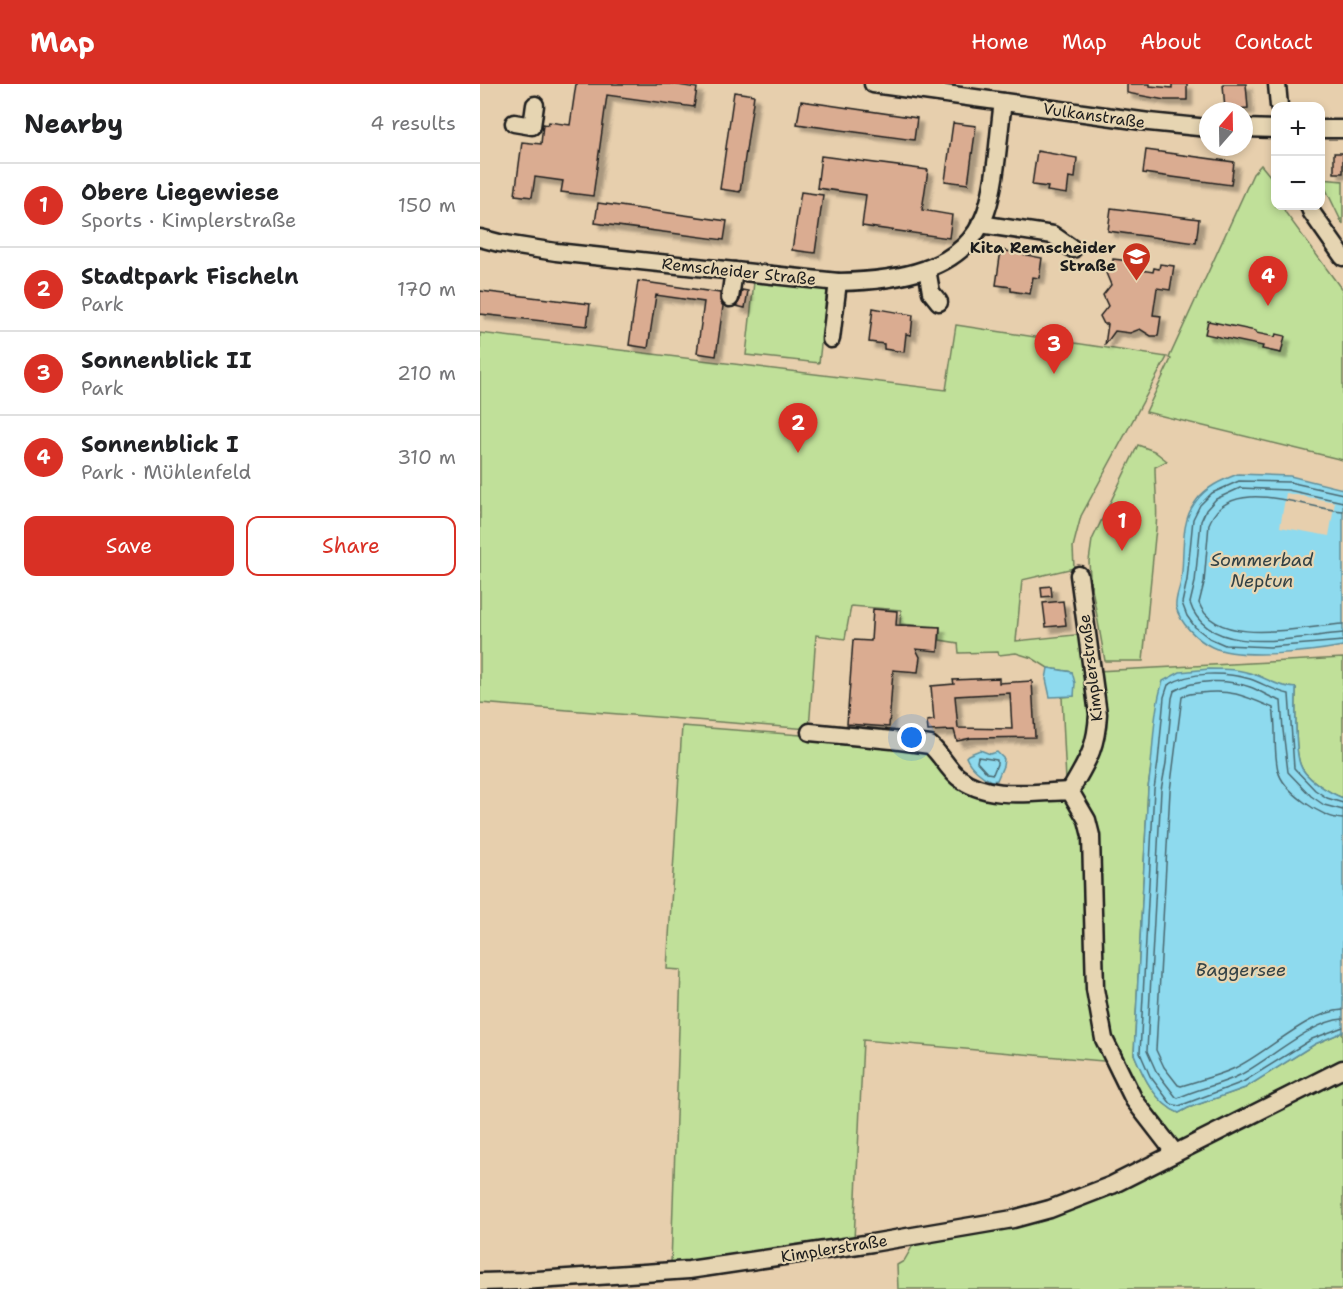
<!DOCTYPE html>
<meta charset="utf-8">
<style>
body{margin:0;font-family:"Shantell Sans",sans-serif;background:#f6f6f6;color:#202124}
.controls{position:absolute;right:18px;top:18px;display:grid;overflow:hidden;border-radius:12px;box-shadow:0 3px 9px #0003}
.controls button{width:54px;height:54px;display:grid;place-items:center;padding:0;border:0;border-bottom:2px solid #e0e0e0;background:#fff;color:#202124;font:30px sans-serif}
.compass{position:absolute;left:719px;top:18px;width:54px;height:54px;border-radius:50%;background:#fff;box-shadow:0 3px 9px #0003;rotate:20deg}
.you{position:absolute;left:432px;top:654px;width:21px;height:21px;margin:-15px;border:4px solid #fff;border-radius:50%;background:#1a73e8;box-shadow:0 0 0 9px #1a73e833}
.badge{display:grid;place-items:center;width:39px;height:39px;border-radius:50%;background:#d93025;color:#fff;font-size:20px;font-weight:700}
.pin{position:absolute;translate:-50% -50px;filter:drop-shadow(0 2px 3px #0008)}
.pin::after{content:'';position:absolute;top:32px;width:21px;height:18px;background:inherit;clip-path:polygon(0 0,100% 0,50% 100%)}
.list{margin:0;padding:0;list-style:none}
h2{display:flex;justify-content:space-between;align-items:center;height:78px;margin:0;padding:0 24px;font-size:26px}
h2 small{font-size:20px;font-weight:400;color:#757577}
.list li{display:grid;grid-template-columns:39px 1fr auto;gap:18px;align-items:center;box-sizing:border-box;height:84px;padding:0 24px;border-top:2px solid #e0e0e0}
.list b{display:block;font-size:22px;white-space:nowrap}
.list p{margin:0;font-size:20px;white-space:nowrap;color:#757577}
.list em{font-size:20px;font-style:normal;color:#757577}
.actions{display:flex;gap:12px;padding:18px 24px}
.actions a{flex:1;padding:14px 0;border:2px solid #d93025;border-radius:12px;text-align:center;font-size:21px;color:#d93025}
.actions .main{background:#d93025;color:#fff}
.map{position:relative;flex:none;width:863px;height:1205px;overflow:hidden}
header{display:flex;align-items:center;gap:36px;box-sizing:border-box;height:84px;padding:0 30px;background:#d93025;color:#fff}
header strong{font-size:28px}
nav{display:flex;gap:33px;margin-inline-start:auto;font-size:21px}
main{display:flex}
aside{flex:1;background:#fff}
.map>svg:first-child{display:block}
.green{fill:#c0e099;stroke:#6e7e5a;stroke-width:1.5}
.water{fill:#8edaee;stroke:#608e9a;stroke-width:1.5}
.pier{fill:#e7cfad}
.lines{fill:none;stroke-linecap:round;stroke-linejoin:round}
.shore{stroke:#4a6870;stroke-width:1.5}
.building{fill:#daac91;stroke:#1c1c1c;stroke-width:1.5;fill-rule:evenodd;filter:url(#shadow)}
.minor-casing{stroke:#1c1c1c;stroke-width:21}
.minor{stroke:#e6d5b2;stroke-width:16}
.labels{text-anchor:middle;stroke-width:4.5;stroke-linejoin:round;paint-order:stroke}
.street-label{font-size:16px;fill:#1c1c1c;stroke:#e6d5b2}
.poi-label{font-size:16px;font-weight:bold;fill:#1c1c1c;stroke:#e6d5b2;text-anchor:end}
.water-label{font-size:18px;font-style:italic;fill:#334246;stroke:#e6d5b2}
</style>
<header>
<strong>Map</strong>
<nav><a>Home</a><a>Map</a><a>About</a><a>Contact</a></nav>
</header>
<main>
<aside>
<h2>Nearby<small>4 results</small></h2>
<ul class="list">
<li><span class="badge">1</span><div><b>Obere Liegewiese</b><p>Sports · Kimplerstraße</p></div><em>150 m</em></li>
<li><span class="badge">2</span><div><b>Stadtpark Fischeln</b><p>Park</p></div><em>170 m</em></li>
<li><span class="badge">3</span><div><b>Sonnenblick II</b><p>Park</p></div><em>210 m</em></li>
<li><span class="badge">4</span><div><b>Sonnenblick I</b><p>Park · Mühlenfeld</p></div><em>310 m</em></li>
</ul>
<div class="actions"><a class="main">Save</a><a>Share</a></div>
</aside>
<div class="map">
<svg width="863" height="1205" viewBox="0 0 863 1205">
<defs>
<filter id="shadow"><feDropShadow dx="5.5" dy="5.5" stdDeviation="1.5" flood-color="#0004"/></filter>
</defs>
<rect width="100%" height="100%" fill="#e7cfad"/>
<filter id="ink" filterUnits="userSpaceOnUse"><feTurbulence type="fractalNoise" baseFrequency=".0167" numOctaves="2"/><feDisplacementMap in="SourceGraphic" scale="12" xChannelSelector="R" yChannelSelector="G"/><feConvolveMatrix kernelMatrix="1 2 1 2 8 2 1 2 1" color-interpolation-filters="sRGB"/></filter>
<g filter="url(#ink)">
<!-- green -->
<g class="green">
<polygon points="781,81 795,98 796,122 803,122 805,128 863,207 863,376 666,328 691,275 689,274 773,90"/>
<polygon points="841,95 863,97 863,141"/>
<polygon points="274,198 347,206 339,279 266,271"/>
<polygon points="476,241 687,273 601,432 593,463 594,484 542,496 536,557 604,550 613,652 595,689 586,697 582,613 594,612 592,588 568,584 552,574 536,569 519,571 518,568 479,569 478,559 460,556 460,543 420,540 421,526 371,522 365,555 336,551 329,645 0,619 0,249 466,306"/>
<path d="M658,361l16,6 13,10 -12,6c0,24 4,47 0,70l-12,124h-38l-15,-84 -1,-16 3,-21z"/>
<path d="M863,574v140c-13,-5 -39,-20 -43,-34 -6,-17 -4,-57 -4,-76l-17,-1 -24,-13 -103,87 -4,27 -14,266c9,22 22,50 45,59l9,-5 57,-20 70,-44 28,-12v30l-67,30 -95,50 -9,-2 -21,-20 -49,-101 -4,-152 -20,-72 19,-124z"/>
<polygon points="202,642 400,657 449,665 473,693 579,712 591,716 604,738 628,973 623,977 383,956 374,1157 191,1180 201,886 187,885"/>
<polygon points="863,992 863,1205 418,1205 417,1181 424,1177 436,1156 537,1139"/>
</g>
<!-- water -->
<g class="water">
<path d="M758,390l52,2 53,13v157c-32,6 -103,14 -131,1 -15,-7 -32,-24 -36,-40 -1,-9 4,-18 5,-27 4,-25 -2,-57 15,-79 10,-14 26,-21 42,-27z"/>
<polygon points="568,584 592,588 595,599 594,612 570,613 566,595"/>
<path d="M729,585c16,0 31,0 47,6 16,6 23,12 40,13 0,19 -2,58 4,76 4,14 30,29 43,34v234l-28,12 -70,44 -57,20 -9,5c-23,-9 -36,-37 -45,-59l14,-266c6,-35 4,-74 15,-107l17,-9z"/>
<path d="M500,666l10,4 7,-2 7,7 -1,7 -6,14 -6,1c-9,-4 -21,-14 -25,-24l2,-2z"/>
</g>
<!-- pier -->
<polygon class="pier" points="806,409 855,418 849,452 800,443"/>
<g class="lines">
<!-- shore -->
<g class="shore">
<polyline points="863,410 809,398 759,397 732,409 720,421 713,435 707,496 702,519 707,532 715,543 729,554 745,561 790,563 863,557"/>
<path d="M863,418l-55,-12 -48,-2 -24,11 -10,11 -5,11 -6,61 -5,21c18,57 109,33 153,30"/>
<path d="M863,427c-37,-2 -114,-38 -134,13l-5,59 -5,20c17,46 106,23 144,21"/>
<polygon points="498,673 517,676 517,680 513,690 507,689 497,678"/>
<path d="M863,719l-16,-5 -12,-8 -21,-22 -5,-74c-14,-3 -25,-10 -39,-15 -25,-7 -59,-8 -82,6l-4,12 -6,65 -4,27 -14,264 10,23 21,28 8,2 64,-24 69,-43 31,-12"/>
<path d="M863,726l-19,-5 -13,-9 -23,-24 -5,-42 -2,-29c-11,-3 -20,-10 -31,-14 -21,-8 -56,-8 -76,4l-2,7 -6,65 -5,27 -14,261 9,20 20,26 2,1c20,-10 43,-13 62,-23 29,-15 71,-54 103,-56"/>
<path d="M863,735c-21,0 -61,-29 -65,-49 -5,-20 -1,-43 -5,-62 -28,-12 -42,-19 -73,-15 -7,0 -13,1 -18,4l-12,94 -14,259 8,17 14,18 3,1c18,-6 37,-10 54,-18 32,-15 72,-56 108,-58"/>
</g>
</g>
<!-- building -->
<g class="building">
<polygon points="96,0 192,0 217,4 214,23 127,11 113,112 81,108 83,97 55,93 52,113 35,111 42,58 61,60 63,40 68,41 69,38 90,41"/>
<polygon points="647,0 670,0 670,2 692,4 692,0 707,0 707,16 685,16 647,9"/>
<polygon points="743,0 766,0 768,24 745,26"/>
<polygon points="254,8 274,11 260,108 240,105"/>
<polygon points="321,17 437,34 434,56 317,40"/>
<polygon points="473,39 496,42 488,100 465,97"/>
<polygon points="666,66 754,78 751,101 663,89"/>
<polygon points="557,67 597,74 595,94 589,93 587,110 567,107 568,103 552,101"/>
<rect x="854" y="69" width="9" height="20"/>
<polygon points="341,72 448,86 442,126 472,131 469,154 382,142 386,111 337,104"/>
<polygon points="321,108 343,111 335,169 312,166"/>
<polygon points="118,119 247,137 244,156 115,139"/>
<polygon points="631,124 719,135 716,159 628,147"/>
<polygon points="521,166 562,174 559,194 553,193 550,210 531,207 531,203 516,201"/>
<polygon points="633,175 649,177 648,184 673,188 674,184 679,185 680,180 694,182 690,206 677,204 673,231 681,232 678,252 671,252 660,245 650,249 635,247 625,261 628,240 624,240 620,232 628,222 623,211 631,201 626,189 632,182"/>
<polygon points="158,197 240,209 240,217 243,222 236,272 217,269 224,218 176,211 168,264 149,261"/>
<polygon points="262,206 268,207 265,224 256,222 260,216"/>
<polygon points="0,207 110,220 107,242 0,230"/>
<polygon points="393,224 433,231 431,251 426,250 424,268 404,265 404,260 389,258"/>
<polygon points="728,237 776,247 776,249 795,253 796,250 805,252 801,269 782,265 783,262 725,250"/>
<polygon points="571,502 572,512 562,513 561,503"/>
<polygon points="583,517 586,541 566,543 563,519"/>
<polygon points="393,525 417,527 416,541 460,543 458,567 436,565 440,573 438,588 413,586 409,643 367,640 373,556 391,557"/>
<path d="M519,594v5l33,-2 3,56 -64,1 -14,3 -3,-11 -26,1 -1,-10 7,-1 -3,-34 23,-2 -1,-4zM530,609l2,36 -54,-1 -3,-32z"/>
</g>
<g class="lines">
<defs>
<g id="minor">
<polyline points="393,0 669,38 728,44"/>
<polyline points="797,0 799,22"/>
<polyline points="34,39 52,42 55,21"/>
<polyline points="764,44 796,45"/>
<polyline points="840,45 863,45"/>
<polyline points="829,122 832,129 863,173"/>
<polyline points="500,140 573,151 593,165"/>
<path d="M0,154l19,5 57,9 282,30c55,-1 127,-9 148,-70 11,-32 12,-76 17,-110"/>
<polyline points="447,185 451,208 459,218"/>
<polyline points="250,214 254,187"/>
<polyline points="351,255 358,198"/>
<path d="M330,648l82,8 38,5c11,9 17,23 28,32 29,24 76,15 112,14l17,29 4,16 4,153 9,50 30,61 41,53"/>
<path d="M590,707c17,-30 26,-41 28,-77l-19,-139"/>
<polyline points="0,1198 42,1197 209,1186 392,1159 533,1135 570,1125 632,1101 863,985"/>
</g>
</defs>
<!-- minor casing -->
<use href="#minor" class="minor-casing"/>
<!-- minor -->
<use href="#minor" class="minor"/>
</g>
</g>
<!-- icons -->
<defs>
<symbol id="school-pin" viewBox="-11 -11 22 30"><path d="M0 17L-7.5 6A9.5 9.5 0 1 1 7.5 6Z" fill="#c8321e" stroke="#e6d5b2"/><path d="M0-5L7-2L0 1L-7-2ZM-4 1L0 2.5L4 1V4Q0 6-4 4Z" fill="#fff"/></symbol>
</defs>
<g fill-rule="evenodd">
<use href="#school-pin" x="640" y="156" width="33" height="45"/>
</g>
<g class="labels">
<!-- street labels -->
<g class="street-label">
<text transform="translate(614 31) rotate(8)" y="6">Vulkanstraße</text>
<text transform="translate(259 187) rotate(6)" y="6">Remscheider Straße</text>
<text transform="translate(610 584) rotate(-97)" y="6">Kimplerstraße</text>
<text transform="translate(354 1164) rotate(-9)" y="6">Kimplerstraße</text>
</g>
<!-- poi labels -->
<g class="poi-label">
<text x="636" y="169">Kita Remscheider<tspan x="636" dy="18">Straße</tspan></text>
</g>
<!-- water labels -->
<g class="water-label">
<text x="782" y="482">Sommerbad<tspan x="782" dy="21">Neptun</tspan></text>
<text x="761" y="892">Baggersee</text>
</g>
</g>
</svg>
<div class="controls">
<button>+</button>
<button>−</button>
</div>
<svg class="compass" viewBox="-18 -18 36 36"><path d="M0-13l5 13h-10z" fill="#e53935"/><path d="M0 13l5-13h-10z" fill="#757577"/></svg>
<div class="you"></div>
<div class="pin badge" style="left:642px;top:467px">1</div>
<div class="pin badge" style="left:318px;top:369px">2</div>
<div class="pin badge" style="left:574px;top:290px">3</div>
<div class="pin badge" style="left:788px;top:222px">4</div>
</div>
</main>
